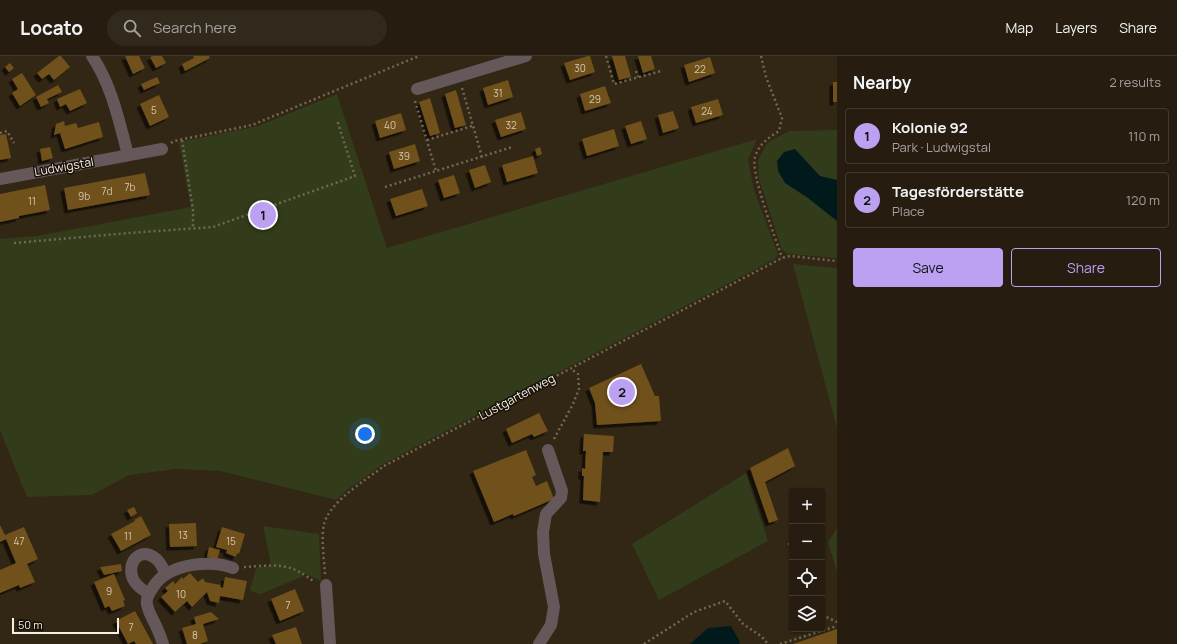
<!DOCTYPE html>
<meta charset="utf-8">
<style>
body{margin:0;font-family:Manrope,sans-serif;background:#32291d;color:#f1f3f6}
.controls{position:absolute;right:12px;bottom:12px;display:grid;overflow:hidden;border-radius:4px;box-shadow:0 1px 3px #0004}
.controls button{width:36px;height:36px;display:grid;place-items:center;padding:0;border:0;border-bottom:1px solid #423a2f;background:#261c0f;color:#f1f3f6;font:20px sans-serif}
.scale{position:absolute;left:12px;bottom:10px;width:107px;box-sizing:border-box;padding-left:4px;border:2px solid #f6eee2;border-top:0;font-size:11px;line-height:14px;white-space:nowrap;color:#f6eee2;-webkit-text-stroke:3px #161008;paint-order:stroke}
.you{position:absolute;left:365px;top:378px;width:14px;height:14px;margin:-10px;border:3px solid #fff;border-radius:50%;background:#1a73e8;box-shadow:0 0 0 6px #1a73e833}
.badge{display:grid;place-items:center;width:26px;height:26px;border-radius:50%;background:#bca0f2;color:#111;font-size:13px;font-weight:700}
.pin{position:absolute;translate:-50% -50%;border:2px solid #fff;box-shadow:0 1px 4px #0006}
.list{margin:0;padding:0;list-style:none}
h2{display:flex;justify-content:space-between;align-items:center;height:52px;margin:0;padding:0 16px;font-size:17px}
h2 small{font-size:13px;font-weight:400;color:#a4a19e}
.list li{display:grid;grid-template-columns:26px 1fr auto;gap:12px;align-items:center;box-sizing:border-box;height:56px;margin:0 8px 8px;padding:0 8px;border:1px solid #423a2f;border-radius:4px}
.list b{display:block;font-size:15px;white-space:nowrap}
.list p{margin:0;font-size:13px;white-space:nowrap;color:#a4a19e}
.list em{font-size:13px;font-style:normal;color:#a4a19e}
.actions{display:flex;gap:8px;padding:12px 16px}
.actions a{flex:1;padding:9px 0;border:1px solid #bca0f2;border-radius:4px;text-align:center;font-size:14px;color:#bca0f2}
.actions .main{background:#bca0f2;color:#111}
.icon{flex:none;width:22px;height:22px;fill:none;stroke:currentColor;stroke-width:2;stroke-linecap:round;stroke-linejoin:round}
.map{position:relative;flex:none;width:837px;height:588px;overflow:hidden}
header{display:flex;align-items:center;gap:24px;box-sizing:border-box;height:56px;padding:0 20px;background:#261c0f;border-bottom:1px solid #423a2f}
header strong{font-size:19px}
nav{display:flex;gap:22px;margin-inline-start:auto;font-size:14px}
.search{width:280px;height:36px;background:#32291d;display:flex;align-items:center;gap:10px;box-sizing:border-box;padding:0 14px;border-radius:22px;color:#a4a19e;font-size:15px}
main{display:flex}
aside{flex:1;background:#261c0f}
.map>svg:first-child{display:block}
.green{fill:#323c1b}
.water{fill:#00191a}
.building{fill:#70511a;filter:url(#shadow)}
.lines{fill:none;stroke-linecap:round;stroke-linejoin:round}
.path{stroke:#726757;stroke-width:2.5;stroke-dasharray:2 3;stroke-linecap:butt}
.minor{stroke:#64585a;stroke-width:12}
.labels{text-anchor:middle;stroke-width:3;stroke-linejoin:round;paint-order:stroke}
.number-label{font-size:10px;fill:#d4c7b0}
.street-label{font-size:12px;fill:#f6eee2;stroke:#161008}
</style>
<header>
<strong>Locato</strong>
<div class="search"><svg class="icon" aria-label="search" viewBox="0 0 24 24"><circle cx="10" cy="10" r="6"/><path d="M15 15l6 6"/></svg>Search here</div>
<nav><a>Map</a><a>Layers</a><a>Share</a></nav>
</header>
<main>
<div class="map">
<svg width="837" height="588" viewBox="0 0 837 588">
<defs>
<filter id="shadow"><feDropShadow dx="-3.5" dy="3.5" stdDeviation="0" flood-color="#0009"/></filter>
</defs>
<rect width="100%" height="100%" fill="#322614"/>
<!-- green -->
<g class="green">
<polygon points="337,38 387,192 757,83 748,104 754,134 778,198 775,203 383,408 347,434 336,444 220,415 176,413 129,419 92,439 27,441 0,374 0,183 37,180 191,151 179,86 258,70"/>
<polygon points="837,74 837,202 788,198 782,194 759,123 758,104 767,87 789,75"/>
<polygon points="793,208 837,212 837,372"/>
<polygon points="746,417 768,485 659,544 632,488"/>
<polygon points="263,470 319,478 321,525 304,517 301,521 261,538 250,535 256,512 271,509"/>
<polygon points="837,472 837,516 828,486"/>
</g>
<!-- water -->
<g class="water">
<polygon points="795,93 820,120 837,124 837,165 808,142 785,127 778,115 777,105 784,96"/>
<polygon points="731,570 740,586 739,588 690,588 708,572"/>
</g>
<!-- building -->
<g class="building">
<polygon points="59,0 61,0 70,11 54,24 49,18 42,23 37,17"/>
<polygon points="125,0 139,0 145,12 133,18"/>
<polygon points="153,0 162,0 166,7 156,12 150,1"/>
<polygon points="193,0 209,0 210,2 185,15 182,8 194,2"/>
<polygon points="588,0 590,0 595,16 570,24 564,7"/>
<polygon points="612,0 625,0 631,21 619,24"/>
<polygon points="638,0 651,0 655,13 643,17"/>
<polygon points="710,1 715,17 689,26 684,9"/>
<polygon points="10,7 14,12 9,16 5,11"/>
<polygon points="22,17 36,39 20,50 12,37 18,33 12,23"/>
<polygon points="157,21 160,27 144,34 141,28"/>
<polygon points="508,24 513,41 488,49 483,32"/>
<rect x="833" y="26" width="4" height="20"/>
<polygon points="58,29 62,36 47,43 49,47 41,51 36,41"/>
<polygon points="605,30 611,47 585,55 580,38"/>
<polygon points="80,33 87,47 70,55 66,48 60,51 57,43"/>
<polygon points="456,34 466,69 455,72 445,38"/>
<polygon points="159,39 169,61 150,70 140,48"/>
<polygon points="430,42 440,77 430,80 419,46"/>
<polygon points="718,43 723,59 696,67 691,51"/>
<polygon points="673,55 679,72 663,77 658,59"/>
<polygon points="521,56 526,73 501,81 495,64"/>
<polygon points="401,57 406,74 380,82 375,65"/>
<polygon points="64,65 65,70 76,67 78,72 99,66 103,81 65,93 60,77 54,79 56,68"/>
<polygon points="641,65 647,83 631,88 625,70"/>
<polygon points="614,73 619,90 587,100 582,83"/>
<polygon points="6,78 11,102 0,104 0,79"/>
<polygon points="415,88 420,105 394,113 389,96"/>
<polygon points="50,91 53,102 42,105 40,93"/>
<polygon points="540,91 542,98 537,100 535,93"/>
<polygon points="533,100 538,117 507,126 502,109"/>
<polygon points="485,109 491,126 475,132 469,114"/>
<polygon points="145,117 150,139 68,154 64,132"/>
<polygon points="454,119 460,137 444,142 438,124"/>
<polygon points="45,129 50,154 19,160 19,162 0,166 0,138"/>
<polygon points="422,133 428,150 396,160 390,143"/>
<polygon points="641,308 655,340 659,340 661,365 597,369 595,347 589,332"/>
<polygon points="539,357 548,375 534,381 532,378 512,387 506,373"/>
<polygon points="584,378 614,380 613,396 603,396 600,446 583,444 584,420 582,420 582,412 585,413 586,395 583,395"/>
<polygon points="788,392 795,410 765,426 778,464 769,467 750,412"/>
<polygon points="526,394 536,419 532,421 536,430 547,425 554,443 514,460 513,458 494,466 473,415"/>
<polygon points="134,451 137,457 131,461 127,454"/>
<polygon points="141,460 151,479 121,495 111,478 135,465 134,464"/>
<polygon points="196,467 197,490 170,491 169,468"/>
<polygon points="0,469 5,479 24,471 38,503 27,508 35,526 20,532 19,529 0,537 0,514 16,507 6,483 0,486"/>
<polygon points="222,471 245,478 239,498 237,497 236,501 226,497 227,494 216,491"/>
<polygon points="209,491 220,494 217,504 207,501"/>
<polygon points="121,508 122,515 104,519 100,511"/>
<polygon points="190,517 198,526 203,522 205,526 221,529 220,531 223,532 225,521 247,525 243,544 220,540 219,547 210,545 207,536 192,551 187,545 175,556 161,541 168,535 165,532 173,525 175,528 182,521 183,523"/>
<polygon points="114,518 125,544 123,545 125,550 112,555 109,550 105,552 94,526"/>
<polygon points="295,533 304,555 280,565 271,543"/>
<polygon points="135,555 153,588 136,588 134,585 128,588 116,565"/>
<polygon points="211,556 219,563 203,568 208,585 200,588 187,588 182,572 196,568 194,561"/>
<polygon points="296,571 302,588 276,588 272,579"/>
<polygon points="837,573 837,588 793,588"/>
</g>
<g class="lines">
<!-- path -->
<g class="path">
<polyline points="606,0 614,28 661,15"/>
<path d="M761,0l5,21 16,41 -3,13c-11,7 -20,13 -24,26 -5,16 21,82 27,101"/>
<polyline points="636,15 638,21"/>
<polyline points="462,32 482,101"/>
<polyline points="415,45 436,115"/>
<polyline points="0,77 7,75 14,87"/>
<polyline points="182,84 193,154 193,173"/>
<polyline points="427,84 472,70"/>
<polyline points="171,87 174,85 252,69 419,0"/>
<polyline points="385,131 512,91"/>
<polyline points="14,187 129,177 213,171 355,120 337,64"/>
<polyline points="554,383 573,348 579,333 578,318 571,313"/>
<polyline points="789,487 792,497"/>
<path d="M244,511c19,-1 40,-5 57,6 5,2 9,6 14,9"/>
<path d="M325,518c-1,-15 -4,-36 -1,-50 6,-23 42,-44 60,-58l398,-208 8,-2 47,5"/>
<polyline points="822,559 837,566"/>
<polyline points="644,588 694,556 725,545 743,568 761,580 768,588"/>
<polyline points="780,588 837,570"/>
</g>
<!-- minor -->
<g class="minor">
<path d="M92,0c20,30 27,65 36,99"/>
<polyline points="417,33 526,0"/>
<polyline points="0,123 162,93"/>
<polyline points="326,529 330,588"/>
<path d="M149,538c-6,-4 -13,-8 -16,-15 -7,-16 7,-33 22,-21 5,3 8,10 10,15"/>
<path d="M163,588c-2,-6 -4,-12 -7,-18 -3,-7 -8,-14 -9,-22 -1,-5 2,-11 5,-15 11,-21 40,-26 62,-25 6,0 13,2 19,4"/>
<polyline points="539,588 551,569 554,551 544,498 543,476 546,458 561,442 562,435 548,394"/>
</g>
</g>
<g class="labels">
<!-- number labels -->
<g class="number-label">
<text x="580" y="16">30</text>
<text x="700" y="17">22</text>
<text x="498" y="41">31</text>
<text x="595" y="47">29</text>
<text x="154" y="58">5</text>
<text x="707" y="59">24</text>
<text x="390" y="73">40</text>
<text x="511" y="73">32</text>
<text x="404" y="104">39</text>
<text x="130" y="135">7b</text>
<text x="107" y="139">7d</text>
<text x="84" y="144">9b</text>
<text x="32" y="149">11</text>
<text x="183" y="483">13</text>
<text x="128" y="484">11</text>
<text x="19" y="489">47</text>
<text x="231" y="489">15</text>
<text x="109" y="539">9</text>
<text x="181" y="542">10</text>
<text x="288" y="553">7</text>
<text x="131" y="575">7</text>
<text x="195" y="583">8</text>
</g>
<!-- street labels -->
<g class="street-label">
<text transform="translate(64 111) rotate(-10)" y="4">Ludwigstal</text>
<text transform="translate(517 341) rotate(-28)" y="4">Lustgartenweg</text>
</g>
</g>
</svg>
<div class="controls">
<button>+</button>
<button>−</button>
<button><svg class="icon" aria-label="locate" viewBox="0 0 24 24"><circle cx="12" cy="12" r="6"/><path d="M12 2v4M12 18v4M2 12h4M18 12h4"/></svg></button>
<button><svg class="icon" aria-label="layers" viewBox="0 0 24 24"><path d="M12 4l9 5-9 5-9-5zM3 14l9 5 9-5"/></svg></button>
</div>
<div class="scale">50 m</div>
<div class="you"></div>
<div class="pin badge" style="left:263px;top:159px">1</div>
<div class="pin badge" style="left:622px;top:336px">2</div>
</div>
<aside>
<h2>Nearby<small>2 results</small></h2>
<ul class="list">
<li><span class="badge">1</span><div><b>Kolonie 92</b><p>Park · Ludwigstal</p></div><em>110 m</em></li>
<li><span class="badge">2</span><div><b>Tagesförderstätte</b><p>Place</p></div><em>120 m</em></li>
</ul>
<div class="actions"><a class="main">Save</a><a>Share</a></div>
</aside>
</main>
